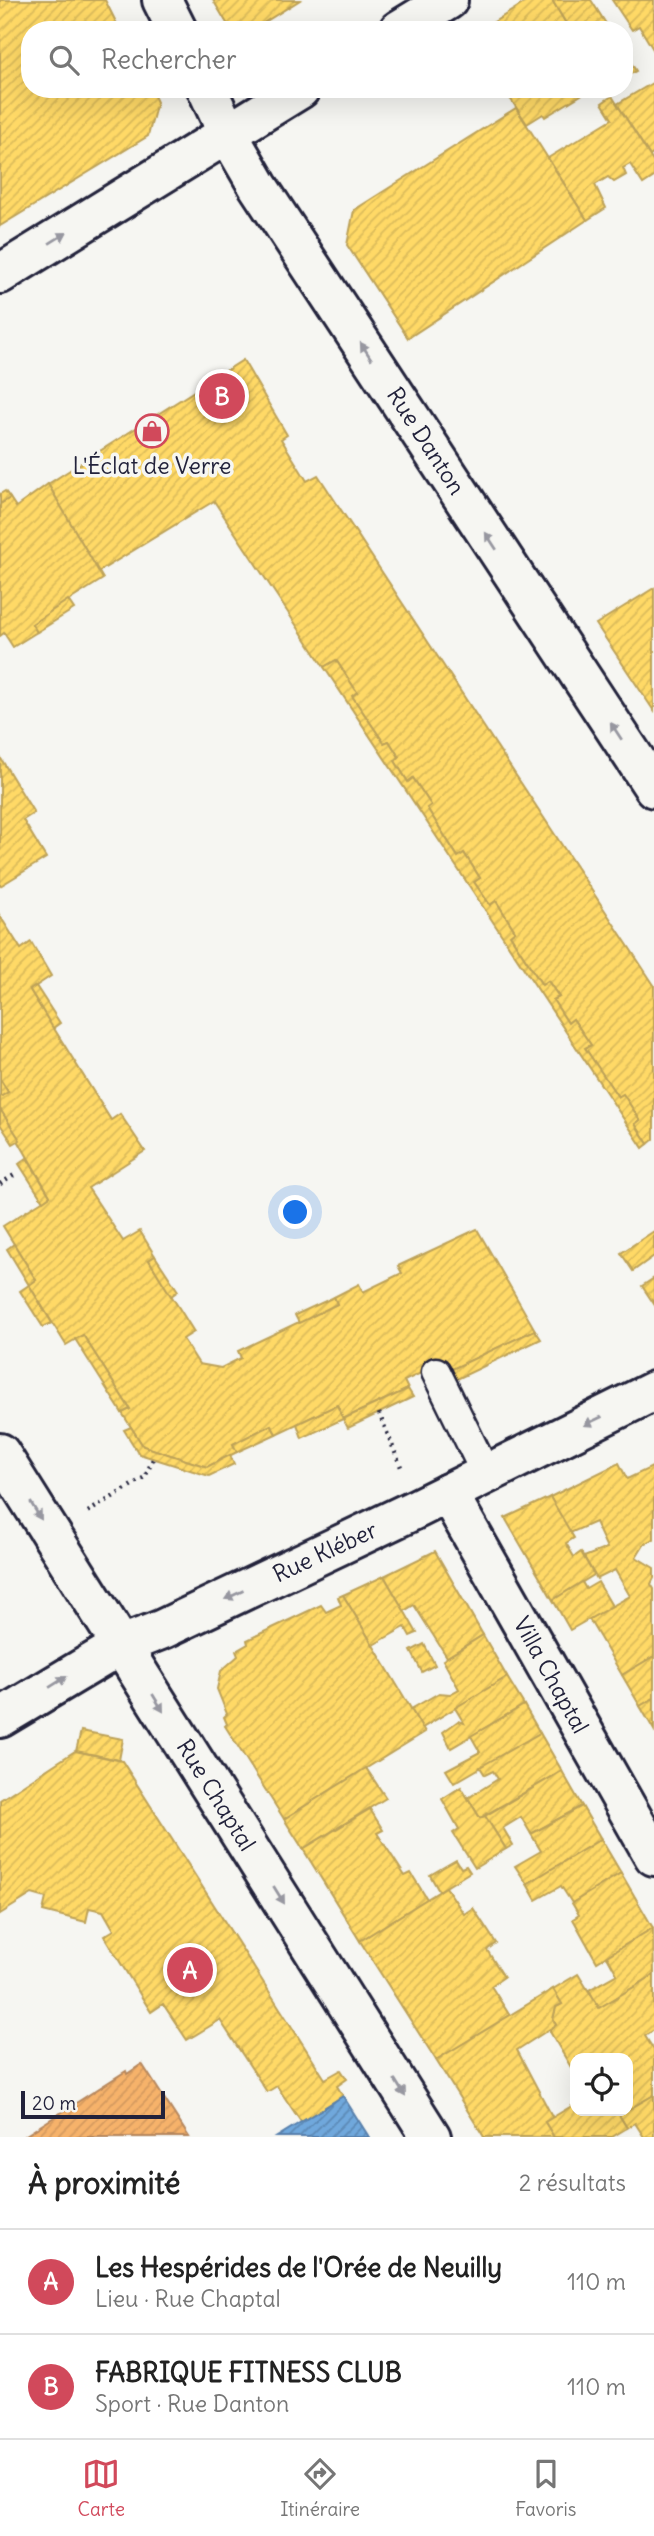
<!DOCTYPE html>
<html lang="fr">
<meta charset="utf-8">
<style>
body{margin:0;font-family:Delius,sans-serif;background:#f6f6f6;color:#222}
.controls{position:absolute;right:21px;bottom:21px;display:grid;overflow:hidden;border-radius:14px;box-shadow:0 7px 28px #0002}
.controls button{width:63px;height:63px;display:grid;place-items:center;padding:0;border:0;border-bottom:2px solid #e0e0e0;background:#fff;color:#222;font:35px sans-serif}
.scale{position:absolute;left:21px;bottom:18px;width:144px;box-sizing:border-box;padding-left:7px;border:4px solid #22223b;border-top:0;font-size:19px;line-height:24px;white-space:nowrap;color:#22223b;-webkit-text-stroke:5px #f6f6f2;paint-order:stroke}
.you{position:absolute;left:296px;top:1213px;width:24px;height:24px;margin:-18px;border:5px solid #fff;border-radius:50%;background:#1a73e8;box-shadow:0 0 0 10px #1a73e833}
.badge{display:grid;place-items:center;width:46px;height:46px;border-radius:50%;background:#d1495b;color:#fff;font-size:23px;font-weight:700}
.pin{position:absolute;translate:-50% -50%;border:4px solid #fff;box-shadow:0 2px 7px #0006}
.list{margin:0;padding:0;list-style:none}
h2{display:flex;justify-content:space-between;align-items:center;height:91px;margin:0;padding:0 28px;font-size:30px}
h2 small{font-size:23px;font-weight:400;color:#767676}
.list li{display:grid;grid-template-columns:46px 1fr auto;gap:21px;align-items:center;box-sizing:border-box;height:105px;padding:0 28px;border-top:2px solid #e0e0e0}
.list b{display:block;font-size:26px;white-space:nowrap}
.list p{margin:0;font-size:23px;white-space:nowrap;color:#767676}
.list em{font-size:23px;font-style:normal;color:#767676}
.icon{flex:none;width:38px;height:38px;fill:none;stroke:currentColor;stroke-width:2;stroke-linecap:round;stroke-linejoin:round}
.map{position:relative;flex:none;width:654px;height:2137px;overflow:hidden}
.search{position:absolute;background:#fff;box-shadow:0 7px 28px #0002;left:21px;right:21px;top:21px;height:77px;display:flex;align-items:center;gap:18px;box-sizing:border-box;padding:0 24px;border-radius:28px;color:#767676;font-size:26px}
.sheet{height:301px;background:#fff}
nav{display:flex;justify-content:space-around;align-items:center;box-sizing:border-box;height:98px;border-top:2px solid #e0e0e0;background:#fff;font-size:19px;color:#767676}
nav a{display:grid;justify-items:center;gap:4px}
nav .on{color:#d1495b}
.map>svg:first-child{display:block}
.homes{fill:url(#homes-hatch);stroke:#bda259;stroke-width:2}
.schools{fill:url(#schools-hatch);stroke:#5880ac;stroke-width:2}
.health{fill:url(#health-hatch);stroke:#b6875d;stroke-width:2}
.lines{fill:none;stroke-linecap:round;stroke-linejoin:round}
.service-casing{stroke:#22223b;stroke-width:33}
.minor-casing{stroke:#22223b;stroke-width:44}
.path{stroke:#22223b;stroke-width:4.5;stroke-dasharray:2 5;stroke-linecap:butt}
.service{stroke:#f6f6f2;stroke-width:28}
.minor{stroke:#f6f6f2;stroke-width:38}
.oneway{fill:#9797a0}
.labels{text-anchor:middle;stroke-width:7;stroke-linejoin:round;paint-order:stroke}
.street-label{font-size:23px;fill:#22223b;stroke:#f6f6f2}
.poi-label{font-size:23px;fill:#22223b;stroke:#f6f6f2}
</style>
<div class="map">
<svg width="654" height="2137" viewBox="0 0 654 2137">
<defs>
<pattern id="homes-hatch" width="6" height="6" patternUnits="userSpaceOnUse" patternTransform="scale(1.75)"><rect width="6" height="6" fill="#ffd966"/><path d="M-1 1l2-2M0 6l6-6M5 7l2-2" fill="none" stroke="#daba59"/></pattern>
<pattern id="schools-hatch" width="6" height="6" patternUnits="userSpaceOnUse" patternTransform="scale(1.75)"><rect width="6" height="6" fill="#6fa8dc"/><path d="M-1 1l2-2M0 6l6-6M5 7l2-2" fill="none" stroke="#5b88b4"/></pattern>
<pattern id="health-hatch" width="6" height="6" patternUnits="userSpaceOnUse" patternTransform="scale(1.75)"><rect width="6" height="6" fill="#f6b26b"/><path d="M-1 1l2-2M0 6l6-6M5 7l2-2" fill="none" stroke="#d3995e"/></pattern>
</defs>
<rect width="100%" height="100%" fill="#f6f6f2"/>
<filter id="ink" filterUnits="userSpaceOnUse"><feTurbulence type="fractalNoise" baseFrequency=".0143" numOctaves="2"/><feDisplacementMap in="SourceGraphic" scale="14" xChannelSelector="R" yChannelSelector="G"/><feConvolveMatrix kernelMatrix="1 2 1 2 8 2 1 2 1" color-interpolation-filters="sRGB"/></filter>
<g filter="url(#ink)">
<!-- homes -->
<g class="homes">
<polygon points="0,0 105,0 120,30 30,30 30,89 151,89 157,102 148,136 0,226"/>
<polygon points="213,0 300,0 252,30 231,30"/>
<polygon points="529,0 552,0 570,30 481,30"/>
<polygon points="552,0 591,0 610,30 570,30"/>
<polygon points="612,0 654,0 654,51 639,26 632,30"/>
<polygon points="624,52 636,71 624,78"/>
<polygon points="654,82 654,153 650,156 617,104"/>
<polygon points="504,89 584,89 586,92 545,117 543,114 527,124"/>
<polygon points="612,96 654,163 654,177 643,184 630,164 623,168 626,175 614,182 608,177 595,185 606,208 587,220 548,158 612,119 602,103"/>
<polygon points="516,108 587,220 408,338 347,245 354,210"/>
<polygon points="243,360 287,435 281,439 307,481 318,475 654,985 654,1139 648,1144 635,1124 640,1120 623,1094 618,1097 585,1048 591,1045 573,1019 568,1023 553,1000 559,997 548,981 542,985 510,935 515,931 496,901 490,905 474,882 480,878 464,853 458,857 427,808 431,805 413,778 408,782 395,761 399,757 389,741 384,743 352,696 357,692 336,660 324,667 214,501 98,572 48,484"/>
<polygon points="48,484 103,579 32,624 37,632 13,647 4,633 0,636 0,504 10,498 16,507"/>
<polygon points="5,491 10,498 0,504 0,494"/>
<polygon points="654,588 654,711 596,624"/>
<polygon points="68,600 74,609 37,632 32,624"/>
<polygon points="336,660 357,692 352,696 384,743 389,741 399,757 395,761 408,782 413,778 431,805 427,808 458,857 464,853 480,878 474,882 490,905 496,901 515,931 510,935 542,985 548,981 559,997 553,1000 568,1023 573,1019 591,1045 585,1048 618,1097 623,1094 640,1120 635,1124 648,1144 643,1148 324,667"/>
<polygon points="0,757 34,813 23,820 46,858 0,886"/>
<polygon points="0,916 21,949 31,942 51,976 30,990 111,1120 120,1114 145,1151 88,1188 123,1241 140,1231 155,1256 149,1260 194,1332 183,1339 199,1364 221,1368 241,1358 238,1351 337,1304 334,1297 359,1284 363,1292 402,1273 398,1266 477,1229 535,1330 448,1371 444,1362 404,1381 408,1389 343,1419 337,1405 276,1434 271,1425 233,1444 237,1452 207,1467 143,1446 122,1413 130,1409 83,1335 66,1345 29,1285 36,1280 3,1226 50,1196 0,1109 0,1097 8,1092 0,1079"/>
<polygon points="36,986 60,1023 53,1028 30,990"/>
<polygon points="0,1079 8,1092 0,1097"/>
<polygon points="0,1109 20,1140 13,1144 0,1124"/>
<polygon points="27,1158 50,1196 43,1201 19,1164"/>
<polygon points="654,1231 654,1256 633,1271 621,1253"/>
<polygon points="14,1244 36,1280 29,1285 7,1249"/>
<polygon points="155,1256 178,1291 171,1296 149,1260"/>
<polygon points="654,1278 654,1304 642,1286"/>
<polygon points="29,1285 52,1323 43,1327 20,1291"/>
<polygon points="334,1297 337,1304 299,1323 295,1315"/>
<polygon points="535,1330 541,1339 453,1381 448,1371"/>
<polygon points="83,1335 130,1409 122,1413 75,1339"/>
<polygon points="408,1389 413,1397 348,1428 343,1419"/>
<polygon points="337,1405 343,1419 302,1438 297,1424"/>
<polygon points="271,1425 276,1434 237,1452 233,1444"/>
<polygon points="131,1427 143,1446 207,1467 230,1455 234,1464 209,1476 139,1454 124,1430"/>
<polygon points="619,1463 627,1479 654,1466 654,1539 644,1544 636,1557 654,1568 654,1578 651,1584 654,1589 654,1656 622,1675 589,1619 630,1596 615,1570 597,1579 584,1557 607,1548 595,1522 570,1533 550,1497"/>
<polygon points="550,1497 574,1538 566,1543 574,1557 581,1552 594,1575 553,1600 505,1518"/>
<polygon points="435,1551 483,1635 447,1657 414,1605 404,1611 384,1576"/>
<polygon points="384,1576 417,1633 410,1636 405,1627 373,1645 343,1595"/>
<polygon points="582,1582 586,1589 598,1582 612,1606 570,1630 553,1600"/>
<polygon points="343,1595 425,1732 284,1819 225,1726 227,1724 224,1717 227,1714 217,1689 221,1671 238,1656 236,1651 248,1644 247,1640 321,1605 326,1612 341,1605 338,1597"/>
<polygon points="483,1635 507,1677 422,1728 411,1709 439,1693 450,1694 459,1689 443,1660"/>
<polygon points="424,1644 435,1665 422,1672 411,1651"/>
<polygon points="654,1656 654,1698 640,1706 622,1675"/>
<polygon points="507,1677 524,1705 451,1748 443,1732 458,1721 464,1723 455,1708"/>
<polygon points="654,1698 654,1730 640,1706"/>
<polygon points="524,1705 540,1733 454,1783 446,1770 480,1752 471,1736"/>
<polygon points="81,1731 123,1739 119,1760 76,1751"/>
<polygon points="540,1733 562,1771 480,1818 468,1798 498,1779 493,1771 485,1775 480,1767"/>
<polygon points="75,1751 122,1761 325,2079 341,2070 347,2079 337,2086 343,2096 301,2122 277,2086 267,2092 220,2020 187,2040 163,2004 151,2012 104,1936 114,1930 103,1911 89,1908 86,1922 43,1911 46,1898 32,1894 0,1914 0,1800"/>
<polygon points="366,1768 386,1798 303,1849 284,1819"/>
<polygon points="562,1771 582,1806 531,1834 521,1817 503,1828 513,1845 506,1849 485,1816"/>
<polygon points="461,1787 480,1818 485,1816 506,1849 475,1868 453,1833 459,1829 442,1799"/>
<polygon points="582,1806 601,1839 527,1884 515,1866 541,1851 531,1834"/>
<polygon points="370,1809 383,1830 377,1833 405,1876 411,1873 427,1899 360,1941 303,1849"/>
<polygon points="601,1839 621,1873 572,1903 561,1886 536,1900 527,1884"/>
<polygon points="456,1860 461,1868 466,1866 470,1872 439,1891 430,1875"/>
<polygon points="621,1873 653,1928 597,1962 573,1919 579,1915 572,1903"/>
<polygon points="446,1887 464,1914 473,1908 496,1943 487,1950 504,1977 491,1986 510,2016 436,2060 360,1941"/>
<polygon points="653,1928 654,1975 599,2008 589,1990 617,1974 607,1956"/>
<polygon points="578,1974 599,2008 654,1975 654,2030 645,2036 654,2050 654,2095 628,2110 628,2058 575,2058 575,2074 549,2030 556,2025 553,2019 556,2007 562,2004 553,1989"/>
<polygon points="553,1989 562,2004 556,2007 553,2019 556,2025 517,2050 553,2118 545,2122 554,2137 484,2137 436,2060"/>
<polygon points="654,2095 654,2137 644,2137 635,2123 627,2128 619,2115"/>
<polygon points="575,2104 575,2111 627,2111 619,2115 627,2128 612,2137 554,2137 545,2122"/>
</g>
<!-- schools -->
<polygon class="schools" points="343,2096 369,2137 277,2137 301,2122"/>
<!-- health -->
<polygon class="health" points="142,2064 189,2137 23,2137 126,2071 127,2074"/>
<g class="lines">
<defs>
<polyline id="service" points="436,1372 486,1474"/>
<g id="minor">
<polyline points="162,0 177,30"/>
<polyline points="399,30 448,0"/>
<polyline points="207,89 228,134 258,186 654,788"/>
<polyline points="0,274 300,89"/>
<polyline points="0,1453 431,2137"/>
<polyline points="448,1493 654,1856"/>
<polyline points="0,1718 122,1645 163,1629 418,1508 654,1391"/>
</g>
</defs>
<!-- service casing -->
<use href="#service" class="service-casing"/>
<!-- minor casing -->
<use href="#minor" class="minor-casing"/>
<!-- path -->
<g class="path">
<polyline points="0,1184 16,1174"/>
<polyline points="379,1413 401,1467"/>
<polyline points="88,1512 145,1477 153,1459"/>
</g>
<!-- service -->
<use href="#service" class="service"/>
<!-- minor -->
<use href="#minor" class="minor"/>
</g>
<!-- one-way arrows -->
<defs><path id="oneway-solid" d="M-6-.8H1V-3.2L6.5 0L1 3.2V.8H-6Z" transform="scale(1.75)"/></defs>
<g class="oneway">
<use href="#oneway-solid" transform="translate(58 238) rotate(-32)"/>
<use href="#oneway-solid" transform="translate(366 351) rotate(-123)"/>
<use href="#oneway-solid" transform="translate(491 541) rotate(-123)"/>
<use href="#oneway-solid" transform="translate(616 731) rotate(-123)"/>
<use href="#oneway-solid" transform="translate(593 1421) rotate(154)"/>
<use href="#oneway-solid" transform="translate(36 1511) rotate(58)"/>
<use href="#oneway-solid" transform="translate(234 1595) rotate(155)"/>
<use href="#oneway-solid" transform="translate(58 1682) rotate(-32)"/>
<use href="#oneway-solid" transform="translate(158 1703) rotate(58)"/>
<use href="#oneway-solid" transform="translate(279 1895) rotate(58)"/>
<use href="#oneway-solid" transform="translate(400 2088) rotate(58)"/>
</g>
</g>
<!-- icons -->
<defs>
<symbol id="shop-ring" viewBox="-11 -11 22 22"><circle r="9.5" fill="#f6f6f2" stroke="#d1495b" stroke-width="1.5"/><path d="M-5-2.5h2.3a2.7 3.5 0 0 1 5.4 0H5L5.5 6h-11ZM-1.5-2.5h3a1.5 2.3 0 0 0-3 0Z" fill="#d1495b"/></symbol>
</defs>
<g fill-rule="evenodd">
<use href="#shop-ring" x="133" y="412" width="38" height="38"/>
</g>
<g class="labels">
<!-- street labels -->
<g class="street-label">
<text transform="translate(426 441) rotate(57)" y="8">Rue Danton</text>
<text transform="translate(325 1552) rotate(-25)" y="8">Rue Kléber</text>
<text transform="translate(551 1675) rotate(61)" y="8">Villa Chaptal</text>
<text transform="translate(216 1795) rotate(58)" y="8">Rue Chaptal</text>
</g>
<!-- poi labels -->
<g class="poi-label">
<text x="152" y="474">L'Éclat de Verre</text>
</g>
</g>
</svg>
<div class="controls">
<button><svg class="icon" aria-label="locate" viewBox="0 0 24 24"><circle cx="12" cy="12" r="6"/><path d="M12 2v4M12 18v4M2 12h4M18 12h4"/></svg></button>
</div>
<div class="scale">20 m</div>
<div class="you"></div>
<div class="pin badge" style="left:190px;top:1970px">A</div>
<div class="pin badge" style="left:222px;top:396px">B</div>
<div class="search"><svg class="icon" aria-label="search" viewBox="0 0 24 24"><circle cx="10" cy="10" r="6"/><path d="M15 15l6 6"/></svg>Rechercher</div>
</div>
<section class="sheet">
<h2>À proximité<small>2 résultats</small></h2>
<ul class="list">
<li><span class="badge">A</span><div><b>Les Hespérides de l'Orée de Neuilly</b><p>Lieu · Rue Chaptal</p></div><em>110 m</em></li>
<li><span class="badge">B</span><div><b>FABRIQUE FITNESS CLUB</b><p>Sport · Rue Danton</p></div><em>110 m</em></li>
</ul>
</section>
<nav>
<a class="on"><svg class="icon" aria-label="map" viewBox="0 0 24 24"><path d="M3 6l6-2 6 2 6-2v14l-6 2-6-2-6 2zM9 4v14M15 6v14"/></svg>Carte</a>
<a><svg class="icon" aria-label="directions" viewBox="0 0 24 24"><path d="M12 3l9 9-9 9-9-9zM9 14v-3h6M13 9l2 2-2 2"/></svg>Itinéraire</a>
<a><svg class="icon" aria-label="saved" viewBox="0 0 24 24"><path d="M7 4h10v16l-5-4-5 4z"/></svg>Favoris</a>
</nav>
